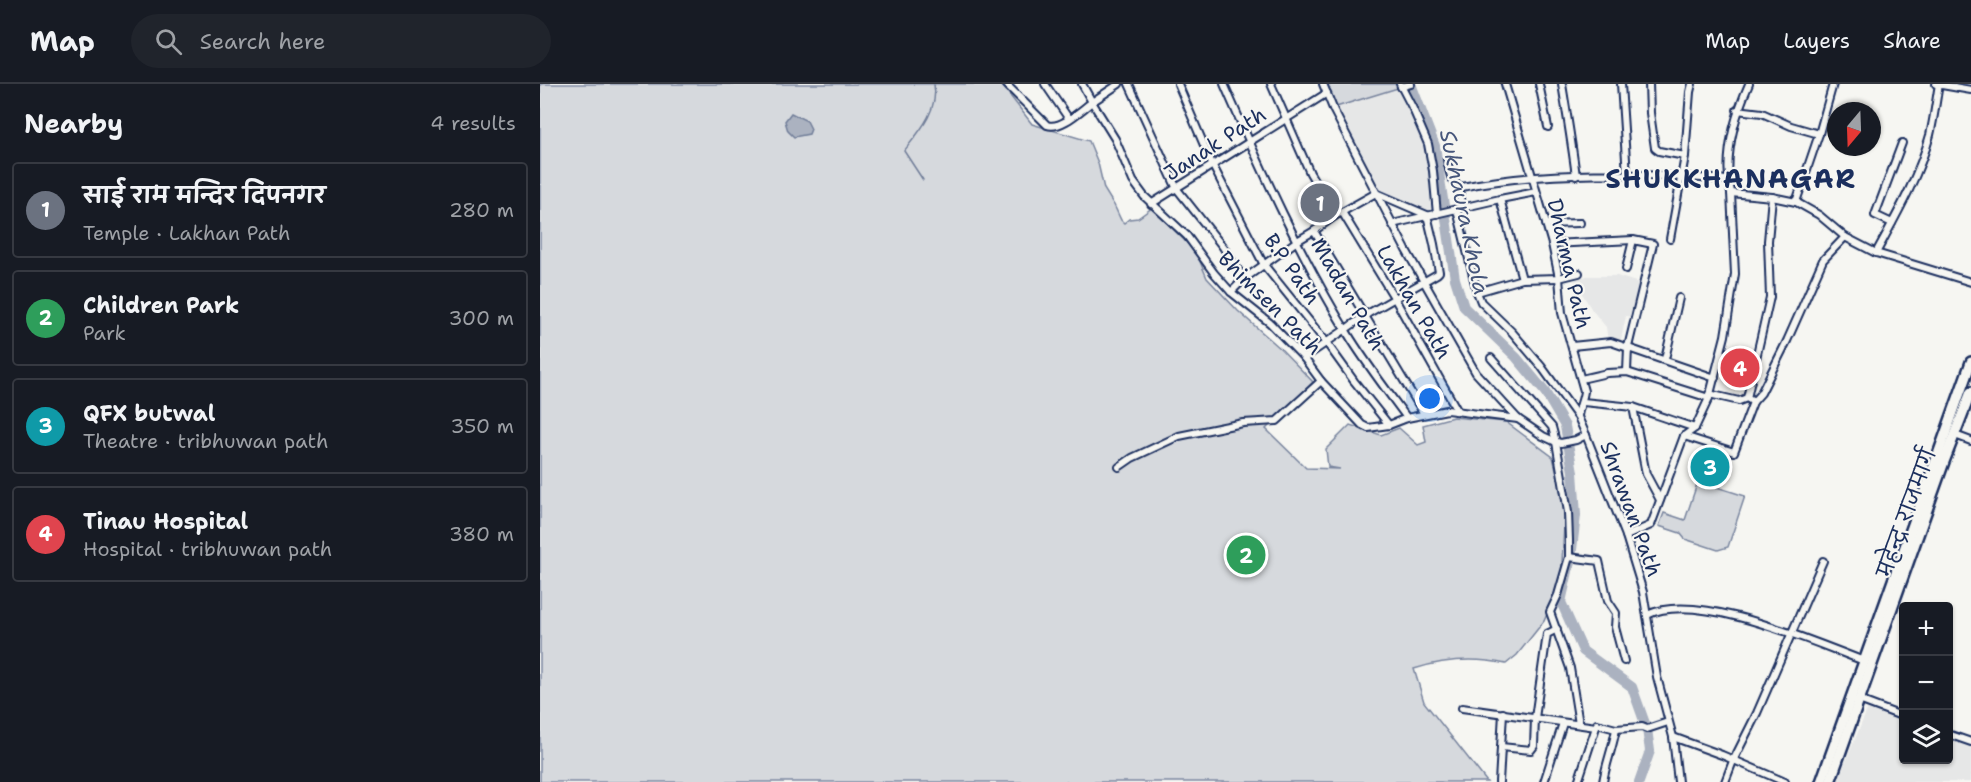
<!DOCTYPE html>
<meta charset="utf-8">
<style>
body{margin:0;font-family:"Shantell Sans","Playpen Sans Deva",sans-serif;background:#20242c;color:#f1f3f6}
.controls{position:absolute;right:18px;bottom:18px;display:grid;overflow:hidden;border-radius:6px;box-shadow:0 2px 4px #0004}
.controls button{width:54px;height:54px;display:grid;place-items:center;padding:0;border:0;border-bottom:2px solid #363941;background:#171b24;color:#f1f3f6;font:30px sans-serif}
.compass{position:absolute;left:1287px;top:18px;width:54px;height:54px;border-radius:50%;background:#171b24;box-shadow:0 2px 4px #0004;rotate:199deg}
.you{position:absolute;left:890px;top:315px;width:21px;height:21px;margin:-15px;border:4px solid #fff;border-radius:50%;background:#1a73e8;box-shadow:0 0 0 9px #1a73e833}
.badge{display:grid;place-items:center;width:39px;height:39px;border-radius:50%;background:#7c3aed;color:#fff;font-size:20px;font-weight:700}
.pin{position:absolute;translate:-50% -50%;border:3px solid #fff;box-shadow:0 2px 6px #0006}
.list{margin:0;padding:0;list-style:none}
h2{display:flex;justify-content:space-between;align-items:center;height:78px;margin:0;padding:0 24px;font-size:26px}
h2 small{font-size:20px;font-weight:400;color:#9ea1a6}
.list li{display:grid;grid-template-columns:39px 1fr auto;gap:18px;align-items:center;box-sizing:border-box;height:96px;margin:0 12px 12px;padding:0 12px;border:2px solid #363941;border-radius:6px}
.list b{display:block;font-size:22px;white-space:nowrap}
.list p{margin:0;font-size:20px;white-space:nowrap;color:#9ea1a6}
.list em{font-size:20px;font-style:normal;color:#9ea1a6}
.icon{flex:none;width:33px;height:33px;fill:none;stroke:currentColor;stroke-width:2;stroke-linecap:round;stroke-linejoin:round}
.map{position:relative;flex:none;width:1431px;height:698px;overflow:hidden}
header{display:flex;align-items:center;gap:36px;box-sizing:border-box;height:84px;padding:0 30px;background:#171b24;border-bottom:2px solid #363941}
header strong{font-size:28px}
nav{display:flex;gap:33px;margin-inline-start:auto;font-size:21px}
.search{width:420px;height:54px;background:#20242c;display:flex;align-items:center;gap:15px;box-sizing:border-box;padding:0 21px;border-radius:33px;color:#9ea1a6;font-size:22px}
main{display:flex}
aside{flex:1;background:#171b24}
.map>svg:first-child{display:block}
.built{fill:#e6e7e7}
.green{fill:#d6d9dd;stroke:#78849e;stroke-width:1.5}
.water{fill:#abb2c0;stroke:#717e99;stroke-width:1.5}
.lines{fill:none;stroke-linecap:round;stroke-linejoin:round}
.stream{stroke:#717e99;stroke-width:1.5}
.river{stroke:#abb2c0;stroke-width:10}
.minor-casing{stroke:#1b2f5e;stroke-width:10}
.highway-casing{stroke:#1b2f5e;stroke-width:14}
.minor{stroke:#f6f6f2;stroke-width:6}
.highway{stroke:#f6f6f2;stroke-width:9}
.labels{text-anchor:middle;stroke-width:4.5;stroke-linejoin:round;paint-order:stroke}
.street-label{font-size:21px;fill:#1b2f5e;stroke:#f6f6f2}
.water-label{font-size:22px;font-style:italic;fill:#46567b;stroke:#f6f6f2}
.district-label{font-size:27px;font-weight:bold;letter-spacing:1.5px;fill:#1b2f5e;stroke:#f6f6f2}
</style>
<header>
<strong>Map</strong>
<div class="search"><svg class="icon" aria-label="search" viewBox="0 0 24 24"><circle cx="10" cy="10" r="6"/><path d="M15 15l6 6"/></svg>Search here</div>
<nav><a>Map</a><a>Layers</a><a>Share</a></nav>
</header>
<main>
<aside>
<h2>Nearby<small>4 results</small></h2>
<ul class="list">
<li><span class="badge" style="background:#6b7280">1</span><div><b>साई राम मन्दिर दिपनगर</b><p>Temple · Lakhan Path</p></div><em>280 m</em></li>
<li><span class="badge" style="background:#2e9e5b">2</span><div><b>Children Park</b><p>Park</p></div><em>300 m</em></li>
<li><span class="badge" style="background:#0f9aa8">3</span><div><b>QFX butwal</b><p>Theatre · tribhuwan path</p></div><em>350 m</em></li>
<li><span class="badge" style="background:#e0444e">4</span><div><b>Tinau Hospital</b><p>Hospital · tribhuwan path</p></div><em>380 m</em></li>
</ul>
</aside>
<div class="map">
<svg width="1431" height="698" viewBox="0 0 1431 698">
<rect width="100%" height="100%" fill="#f6f6f2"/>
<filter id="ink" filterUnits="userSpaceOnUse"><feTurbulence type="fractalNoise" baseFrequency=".0167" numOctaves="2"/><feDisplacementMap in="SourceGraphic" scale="12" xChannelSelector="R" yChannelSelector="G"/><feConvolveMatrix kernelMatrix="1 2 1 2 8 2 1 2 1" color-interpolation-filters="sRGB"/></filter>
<g filter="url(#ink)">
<!-- built -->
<g class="built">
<polygon points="861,3 888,60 897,130 889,131 836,109 796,23"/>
<polygon points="1047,192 1077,192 1102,200 1093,234 1086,232 1080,260 1068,258 1066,243 1052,226 1034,196"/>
<polygon points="1188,273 1214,278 1211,295 1185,291"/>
<polygon points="1328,624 1363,638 1364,676 1408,676 1409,654 1431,663 1431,698 1297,698"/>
</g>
<!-- green -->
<g class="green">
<path d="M0,0h461l31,40 57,17 9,22 6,26 10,16 7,15 3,3 5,-4 9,-1 14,-10 44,44 11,26 31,33 43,38 32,33 -47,47 40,39 34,1 -12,-2 -2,-18 24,-24 31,10 18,-7 19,17 8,-3 -3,-17 30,-8 53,5 47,35 12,49 -4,76 -17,39 -27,34 -11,9c-32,-7 -61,-5 -92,5l10,33 63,80h-947z"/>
<polygon points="787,0 860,0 861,3 796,23"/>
<polygon points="1158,397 1205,412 1188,463 1178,466 1145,455 1140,449 1119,442 1124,429 1145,436"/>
</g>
<!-- water -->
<polygon class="water" points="251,29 267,37 271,45 269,50 254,53 248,47 245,37"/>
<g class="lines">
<!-- stream -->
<path class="stream" d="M383,96l-19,-29c15,-19 35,-41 30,-67"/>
<!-- river -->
<polyline class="river" points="871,0 895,62 915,195 924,223 976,273 1005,308 1025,342 1033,388 1036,431 1031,474 1021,518 1043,567 1092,603 1107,645 1110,667 1099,698"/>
<defs>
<g id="minor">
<path d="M466,0l41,41c14,5 34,-15 45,-23l23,37 18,42 11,15 43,40 27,37 17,19 39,31 34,35 17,23 41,44 6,3 21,-3 18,-7 40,-8 71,9"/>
<polyline points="505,0 529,35"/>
<polyline points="542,0 552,18 579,0"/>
<polyline points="589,0 637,105 683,163 704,195"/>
<polyline points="638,0 672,80 724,181 786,258 814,297 849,341"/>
<path d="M684,0c38,87 77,174 127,255 17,27 37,53 56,79"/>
<polyline points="731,0 770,89 795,132"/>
<polyline points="783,0 794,27 866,166 936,289 978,335 1003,352 1016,358 1021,359 1036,356 1046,351"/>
<polyline points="860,0 873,25 888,60 893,87 897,130"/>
<path d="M965,0l47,160 7,34 3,35 22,78c-1,9 -5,16 -6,25"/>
<polyline points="999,0 1008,43"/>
<path d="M1022,0c5,31 10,61 14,92"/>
<polyline points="1081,0 1087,91"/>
<polyline points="1109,0 1110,29 1115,64 1119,67 1145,72"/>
<polyline points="1396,0 1431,6"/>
<polyline points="861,3 871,0"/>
<polyline points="1197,26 1222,29 1251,42 1279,50"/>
<path d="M907,75c2,11 3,24 15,28 86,-17 179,-14 266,-7"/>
<polyline points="919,103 921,124"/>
<polyline points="1191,109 1232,113 1256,118 1279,131 1305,153 1336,169 1431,198"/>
<polyline points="960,115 982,195"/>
<polyline points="1256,118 1279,50 1293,0"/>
<polyline points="611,120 787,9"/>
<polyline points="917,126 937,208 941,218 972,248 1001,282 1038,333 1046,351 1086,452 1103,508 1117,593 1133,653 1138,698"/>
<polyline points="802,128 855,215 917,326"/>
<polyline points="1352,139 1335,131 1362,59"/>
<polyline points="852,140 960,115 996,108"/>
<polyline points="1006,140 1040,139"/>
<polyline points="774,147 884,330"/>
<polyline points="1130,155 1145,72 1150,8 1152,0"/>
<polyline points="1012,160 1093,156 1113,160 1088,263 1087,288"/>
<path d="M1336,169c20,-37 43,-77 54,-118 4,-17 6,-34 9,-51"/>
<polyline points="1086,185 1093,156"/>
<polyline points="691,208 704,195 757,157 774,147 795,132 836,109 887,131 894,160 899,188 897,190 829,229 764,274"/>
<polyline points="937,208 982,195 1019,194 1039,189"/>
<polyline points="1032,262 1071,258 1175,294"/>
<polyline points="951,274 1012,343 1016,358 1028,428 1029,456 1029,473 1018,511 1010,528 1030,584 1039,640"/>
<polyline points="1125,275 1139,214"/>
<polyline points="1041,295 1067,289 1087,288 1169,314"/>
<polyline points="1169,310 1199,317 1207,314"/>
<polyline points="1043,318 1093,323 1155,344"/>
<polyline points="1213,318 1221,309 1247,257 1283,176 1305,153"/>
<polyline points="1093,323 1106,390 1120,416"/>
<polyline points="1415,351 1431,357"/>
<polyline points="1144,352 1194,368 1213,318 1207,314 1230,213 1228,157 1232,113"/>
<polyline points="579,383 592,374 639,352 703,339 737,337 781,297"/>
<path d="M1086,452l25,-11 33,-89 11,-8 14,-30 16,-62 10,-62 -4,-81c-8,-37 3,-75 18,-109"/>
<polyline points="1029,473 1059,477 1068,517 1076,529 1075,543 1084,577"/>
<path d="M1107,531c50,-25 166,27 217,46"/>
<polyline points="1319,616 1364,633"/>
<polyline points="922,624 1056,643 1057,640 1076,645 1102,643 1107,645 1128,638"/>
<polyline points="1408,650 1431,658"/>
<polyline points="1133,653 1182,671 1245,698"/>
<polyline points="961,663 991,666 994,662 995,634 1007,550 1017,545"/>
<polyline points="959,698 963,629"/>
<polyline points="1004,698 1023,639"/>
<polyline points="1038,698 1056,643"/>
<path d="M1063,698c3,-19 10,-35 13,-53"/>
<polyline points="1185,698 1193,677 1217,629 1283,477"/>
</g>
<g id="highway">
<polyline points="1281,698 1431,278"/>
<polyline points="1290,698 1405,375 1431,308"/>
</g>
</defs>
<!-- minor casing -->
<use href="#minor" class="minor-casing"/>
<!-- highway casing -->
<use href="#highway" class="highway-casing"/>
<!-- minor -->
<use href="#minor" class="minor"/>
<!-- highway -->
<use href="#highway" class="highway"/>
</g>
</g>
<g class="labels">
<!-- street labels -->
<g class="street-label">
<text transform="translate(675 60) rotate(-33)" y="7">Janak Path</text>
<text transform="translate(1029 180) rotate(77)" y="7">Dharma Path</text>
<text transform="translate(752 185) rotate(55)" y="7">B.P Path</text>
<text transform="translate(808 210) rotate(60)" y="7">Madan Path</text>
<text transform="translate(874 218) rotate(60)" y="7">Lakhan Path</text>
<text transform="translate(730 219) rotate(45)" y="7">Bhimsen Path</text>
<text transform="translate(1091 425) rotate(70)" y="7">Shrawan Path</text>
<text transform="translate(1367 429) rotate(-70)" y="7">महेन्द्र राजमार्ग</text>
</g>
<!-- water labels -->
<g class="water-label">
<text transform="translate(925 128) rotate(78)" y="8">Sukhaura Khola</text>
</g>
<!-- district labels -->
<g class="district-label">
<text x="1191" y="104">SHUKKHANAGAR</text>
</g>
</g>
</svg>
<div class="controls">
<button>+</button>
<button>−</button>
<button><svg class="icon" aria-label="layers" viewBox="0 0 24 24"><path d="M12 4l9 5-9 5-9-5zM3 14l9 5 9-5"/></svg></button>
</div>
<svg class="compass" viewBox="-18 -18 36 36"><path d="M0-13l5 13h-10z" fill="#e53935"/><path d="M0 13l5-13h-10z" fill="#9ea1a6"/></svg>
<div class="you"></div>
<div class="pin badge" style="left:780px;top:119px;background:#6b7280">1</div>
<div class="pin badge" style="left:706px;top:471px;background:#2e9e5b">2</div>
<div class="pin badge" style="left:1170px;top:383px;background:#0f9aa8">3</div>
<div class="pin badge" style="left:1200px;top:284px;background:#e0444e">4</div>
</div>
</main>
